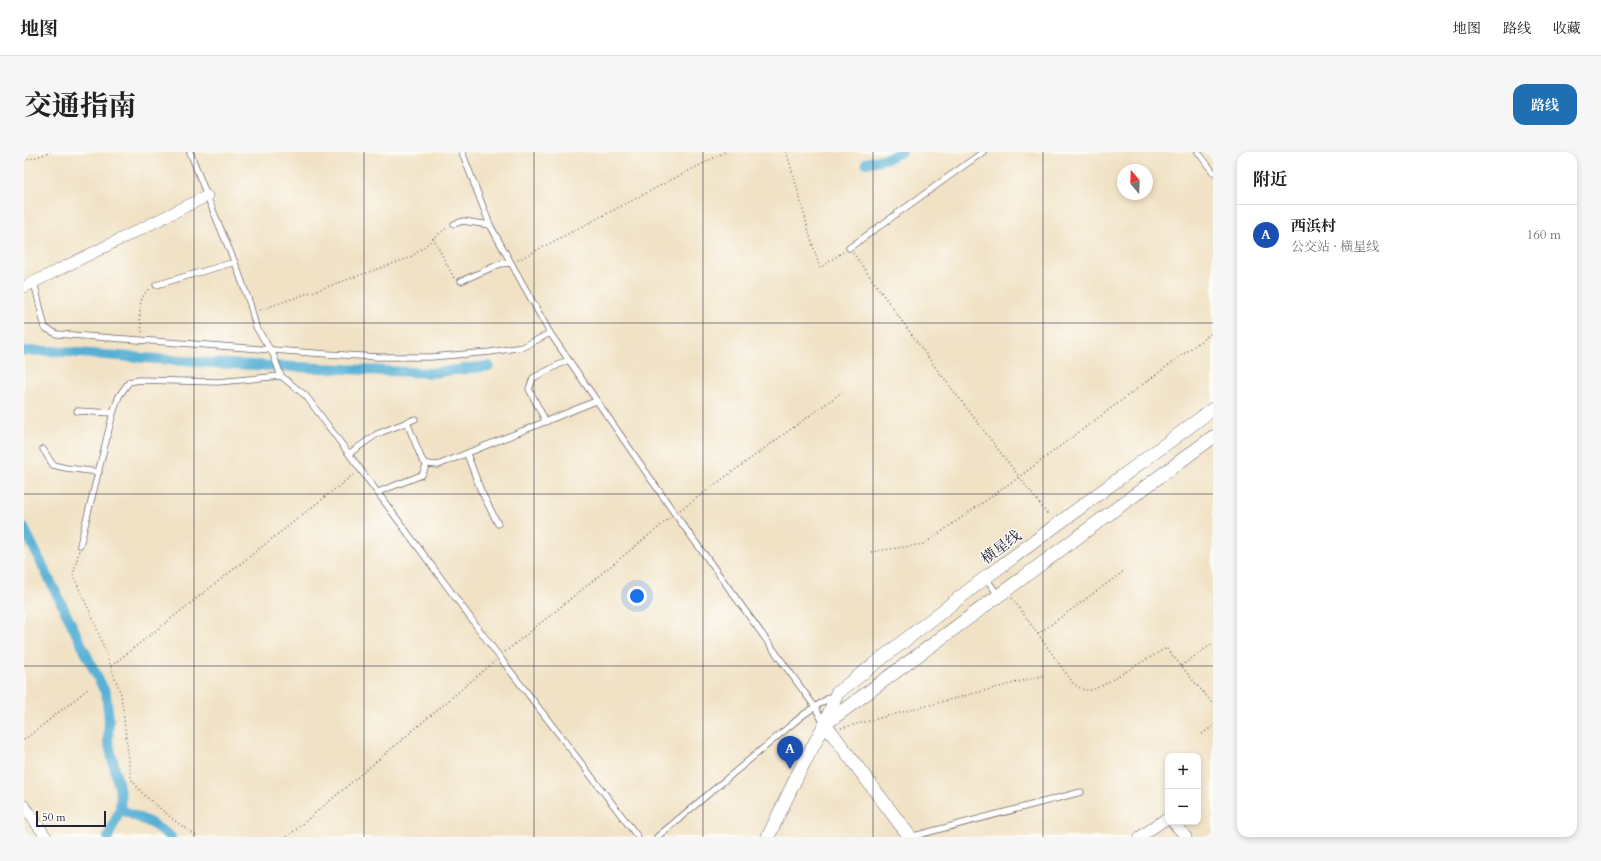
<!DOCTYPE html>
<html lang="zh">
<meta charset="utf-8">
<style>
body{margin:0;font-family:Cardo,"Noto Serif SC",serif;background:#f6f6f6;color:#222}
.controls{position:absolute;right:12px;bottom:12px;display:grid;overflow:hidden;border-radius:8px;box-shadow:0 2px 6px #0003}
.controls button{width:36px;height:36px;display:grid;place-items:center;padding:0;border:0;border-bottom:1px solid #e0e0e0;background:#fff;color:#222;font:20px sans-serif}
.compass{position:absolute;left:1093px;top:12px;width:36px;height:36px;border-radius:50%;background:#fff;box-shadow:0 2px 6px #0003;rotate:341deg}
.scale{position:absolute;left:12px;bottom:10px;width:70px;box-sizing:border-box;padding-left:4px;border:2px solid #22223b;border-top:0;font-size:11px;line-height:14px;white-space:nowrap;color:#22223b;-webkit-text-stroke:3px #fdfcf7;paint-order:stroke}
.you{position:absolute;left:613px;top:444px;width:14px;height:14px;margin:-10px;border:3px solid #fff;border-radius:50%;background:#1a73e8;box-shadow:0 0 0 6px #1a73e833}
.badge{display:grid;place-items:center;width:26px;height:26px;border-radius:50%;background:#1f6fb2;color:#fff;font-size:13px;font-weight:700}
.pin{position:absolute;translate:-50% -33px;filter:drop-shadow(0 1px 2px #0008)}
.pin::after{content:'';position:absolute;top:21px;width:14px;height:12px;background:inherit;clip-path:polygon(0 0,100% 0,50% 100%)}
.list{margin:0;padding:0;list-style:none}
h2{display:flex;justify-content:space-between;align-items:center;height:52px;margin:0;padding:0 16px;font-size:17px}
h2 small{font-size:13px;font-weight:400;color:#767676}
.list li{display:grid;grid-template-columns:26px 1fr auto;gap:12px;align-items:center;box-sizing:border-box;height:60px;padding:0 16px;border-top:1px solid #e0e0e0}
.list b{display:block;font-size:15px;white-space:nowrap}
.list p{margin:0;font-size:13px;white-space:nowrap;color:#767676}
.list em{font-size:13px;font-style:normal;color:#767676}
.map{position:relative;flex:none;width:1189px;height:685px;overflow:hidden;border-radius:12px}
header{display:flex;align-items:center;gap:24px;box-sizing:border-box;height:56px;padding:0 20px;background:#fff;border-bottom:1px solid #e0e0e0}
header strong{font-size:19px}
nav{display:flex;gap:22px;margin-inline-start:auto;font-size:14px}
.intro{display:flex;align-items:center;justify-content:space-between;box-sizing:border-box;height:96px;padding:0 24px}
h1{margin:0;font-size:28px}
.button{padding:10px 18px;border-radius:12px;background:#1f6fb2;color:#fff;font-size:14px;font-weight:700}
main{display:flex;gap:24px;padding:0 24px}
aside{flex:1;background:#fff;border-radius:12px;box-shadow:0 2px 6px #0003}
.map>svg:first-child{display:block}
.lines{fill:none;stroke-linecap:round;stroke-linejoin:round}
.canal{stroke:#58b1d5;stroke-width:10}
.service-casing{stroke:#6a656b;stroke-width:7}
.minor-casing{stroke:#6a656b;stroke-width:12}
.tertiary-casing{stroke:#6a656b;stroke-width:14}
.path{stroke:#6a656b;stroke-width:1.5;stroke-dasharray:1 3;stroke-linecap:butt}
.service{stroke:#fff;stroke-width:5.5}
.minor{stroke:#fff;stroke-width:11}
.tertiary{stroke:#fff;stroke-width:13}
.grid{fill:none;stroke:#22223b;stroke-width:1;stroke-opacity:0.55}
.labels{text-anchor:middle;stroke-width:3;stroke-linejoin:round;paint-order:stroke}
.street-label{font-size:15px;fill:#22223b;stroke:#fdfcf7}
</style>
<header>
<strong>地图</strong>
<nav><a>地图</a><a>路线</a><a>收藏</a></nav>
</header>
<div class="intro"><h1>交通指南</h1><a class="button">路线</a></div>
<main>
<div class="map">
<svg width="1189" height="685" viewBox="0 0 1189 685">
<rect width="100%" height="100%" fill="#fdfcf7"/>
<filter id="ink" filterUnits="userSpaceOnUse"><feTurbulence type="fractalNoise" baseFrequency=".025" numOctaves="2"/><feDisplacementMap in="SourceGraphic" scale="8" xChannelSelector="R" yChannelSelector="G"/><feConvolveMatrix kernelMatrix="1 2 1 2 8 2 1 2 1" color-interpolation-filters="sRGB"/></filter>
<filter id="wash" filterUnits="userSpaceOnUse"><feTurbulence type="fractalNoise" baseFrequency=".012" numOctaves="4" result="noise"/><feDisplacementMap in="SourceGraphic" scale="16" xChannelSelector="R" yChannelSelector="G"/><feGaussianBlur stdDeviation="0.9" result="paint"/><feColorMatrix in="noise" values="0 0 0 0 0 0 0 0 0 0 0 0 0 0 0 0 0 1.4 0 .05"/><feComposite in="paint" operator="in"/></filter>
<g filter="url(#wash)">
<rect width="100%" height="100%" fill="#f1e2c5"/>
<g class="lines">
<!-- canal -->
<g class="canal">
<polyline points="842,11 864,6 878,0"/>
<polyline points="0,199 29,199 185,211 407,221 465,214"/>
<polyline points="0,376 82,542 85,567 84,588 97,644 96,657 84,685"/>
<polyline points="96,657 127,671 147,685"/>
</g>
</g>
</g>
<g filter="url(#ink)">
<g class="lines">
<defs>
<g id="service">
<polyline points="166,0 183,44 213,116 226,152 232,175 249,202 257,224 282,244 471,499 614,685"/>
<polyline points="438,0 466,73 526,181 651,362 791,555 800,572"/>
<polyline points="1174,0 1189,20"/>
<polyline points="430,72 439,69 466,73"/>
<polyline points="825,96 959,0"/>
<polyline points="437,129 476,112 487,111"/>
<polyline points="10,130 21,176 33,182 303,202 354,205 407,205 466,200 499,195 526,181"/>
<polyline points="132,133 211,110"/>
<polyline points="53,259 89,261"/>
<polyline points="383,270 398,308 403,312 414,313 572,249"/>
<polyline points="522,270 505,237 509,226 544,208"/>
<polyline points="19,297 29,313 42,316 75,320"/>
<polyline points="326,301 353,282 391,267"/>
<polyline points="443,302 457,339 474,372"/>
<polyline points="354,340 398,323 403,312"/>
<polyline points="56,393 89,261 95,244 105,230 115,228 194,230 257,224"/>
<polyline points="962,426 974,443"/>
<polyline points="633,685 779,563 809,543"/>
<polyline points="886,685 1057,640"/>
</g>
<g id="minor">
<polyline points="0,135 183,44"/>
<polyline points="0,654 22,685"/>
<polyline points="1149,670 1162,685"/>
<polyline points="1116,685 1140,668 1144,668"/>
</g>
<g id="tertiary">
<polyline points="801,572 1189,285"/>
<polyline points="801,572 886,685"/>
<polyline points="744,685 774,622 801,572 813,541 961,426 1189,257"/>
</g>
</defs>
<!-- service casing -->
<use href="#service" class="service-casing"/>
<!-- minor casing -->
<use href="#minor" class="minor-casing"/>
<!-- tertiary casing -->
<use href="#tertiary" class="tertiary-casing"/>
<!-- path -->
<g class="path">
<path d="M762,0c13,38 21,78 34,116l23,-16"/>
<polyline points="0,9 27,0"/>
<polyline points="409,86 430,126"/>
<polyline points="829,101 909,212 1025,364"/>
<polyline points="494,108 701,0"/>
<path d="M236,158l149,-52c14,-9 25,-21 39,-31"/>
<path d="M118,180c-2,-15 -6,-32 7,-43"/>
<polyline points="656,358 818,240"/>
<polyline points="55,399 49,423 70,469 97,542 107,627 119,642 151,669 174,685"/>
<polyline points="847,400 900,392 995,325 1189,180"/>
<path d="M988,446l61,85c11,9 15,9 28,3l65,-38 47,56"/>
<polyline points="1014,482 1100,419"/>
<polyline points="481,500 646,366"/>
<polyline points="87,514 330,322"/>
<polyline points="1157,514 1189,491"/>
<polyline points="817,576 1021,523"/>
<polyline points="1178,582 1189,574"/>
<polyline points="0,588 64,537"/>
<polyline points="263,685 471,509"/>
</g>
<!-- service -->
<use href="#service" class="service"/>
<!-- minor -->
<use href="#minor" class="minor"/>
<!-- tertiary -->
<use href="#tertiary" class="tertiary"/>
</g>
</g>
<!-- grid -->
<path class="grid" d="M170,0v685M340,0v685M510,0v685M679,0v685M849,0v685M1019,0v685M0,171h1189M0,342h1189M0,514h1189"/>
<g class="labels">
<!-- street labels -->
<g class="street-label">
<text transform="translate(977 395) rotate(-37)" y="5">横星线</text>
</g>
</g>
</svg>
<div class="controls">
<button>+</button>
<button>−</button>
</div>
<svg class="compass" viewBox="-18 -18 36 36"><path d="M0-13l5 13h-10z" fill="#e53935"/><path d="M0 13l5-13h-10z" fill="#767676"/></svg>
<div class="scale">50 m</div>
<div class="you"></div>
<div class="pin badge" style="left:766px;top:617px;background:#1a4fb4">A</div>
</div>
<aside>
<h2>附近<small></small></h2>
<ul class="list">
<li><span class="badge" style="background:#1a4fb4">A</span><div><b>西浜村</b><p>公交站 · 横星线</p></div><em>160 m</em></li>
</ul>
</aside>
</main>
